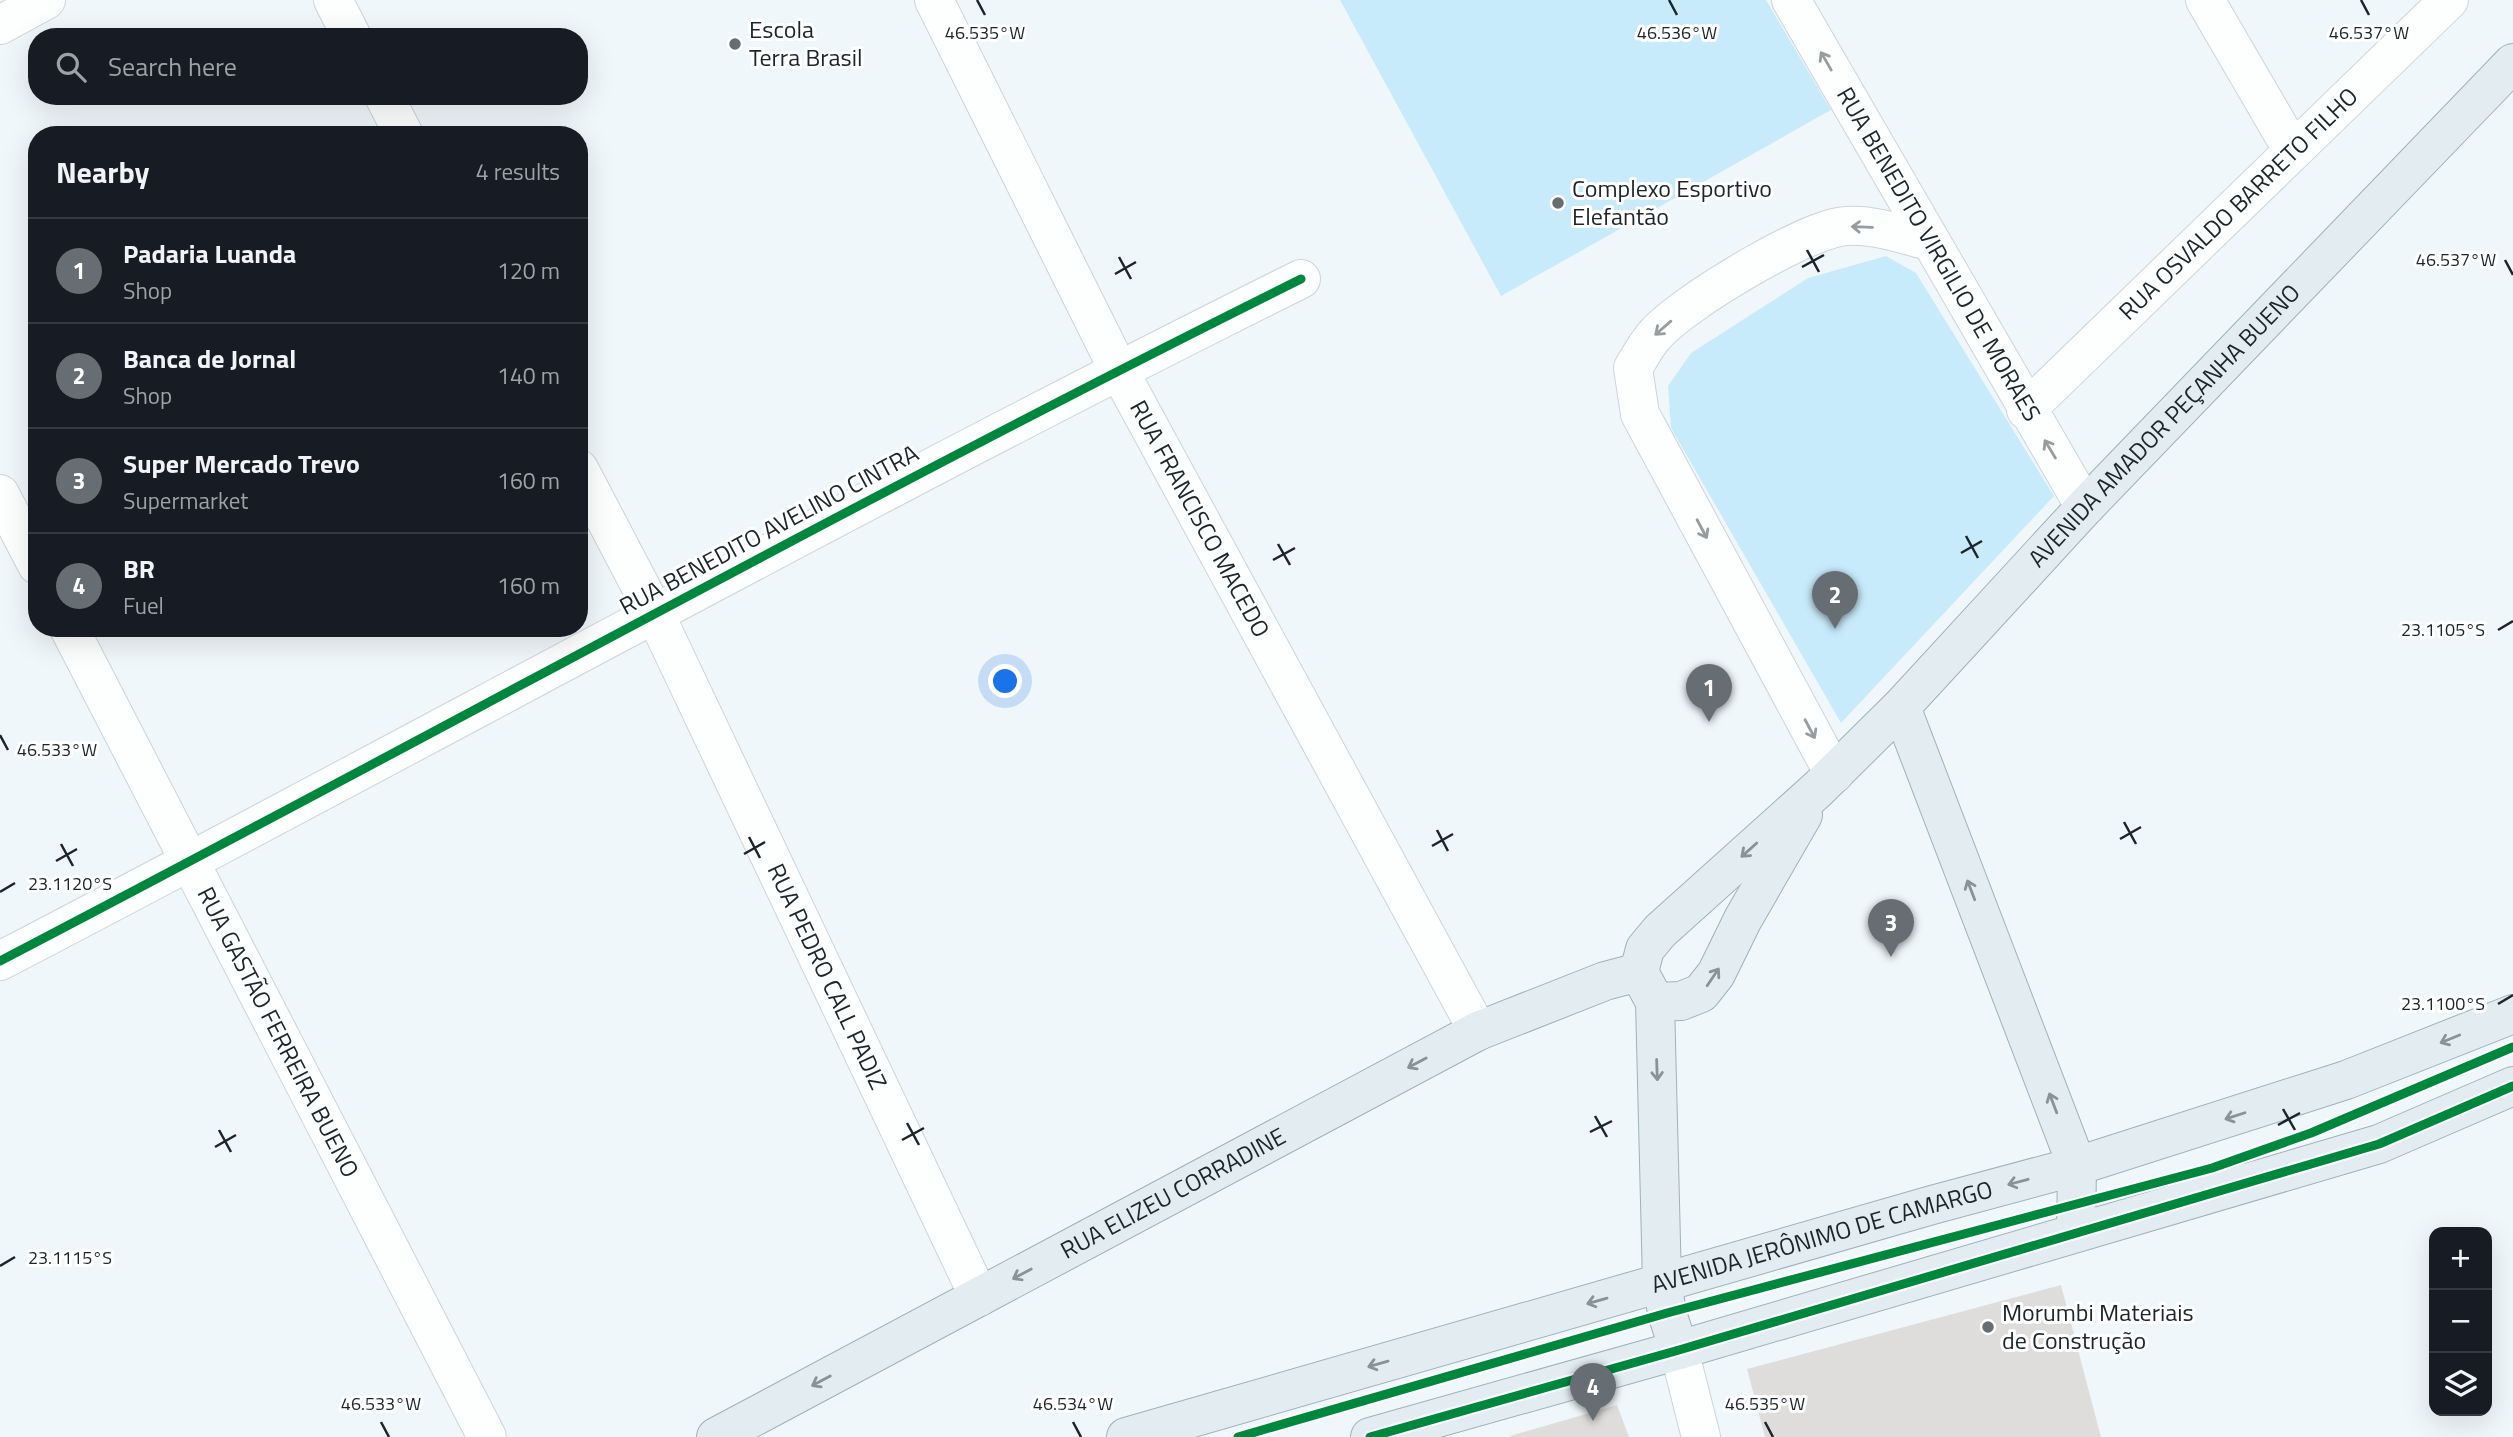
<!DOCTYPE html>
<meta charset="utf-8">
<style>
body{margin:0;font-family:"Titillium Web",sans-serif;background:#242831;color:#f1f3f6}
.controls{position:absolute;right:21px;bottom:21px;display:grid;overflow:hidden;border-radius:14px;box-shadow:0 7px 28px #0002}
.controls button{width:63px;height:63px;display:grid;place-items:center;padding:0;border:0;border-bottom:2px solid #363941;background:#171b24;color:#f1f3f6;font:35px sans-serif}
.you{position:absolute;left:1006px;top:682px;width:24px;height:24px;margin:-18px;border:5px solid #fff;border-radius:50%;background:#1a73e8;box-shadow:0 0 0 10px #1a73e833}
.badge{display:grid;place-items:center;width:46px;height:46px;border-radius:50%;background:#666e73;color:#fff;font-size:23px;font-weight:700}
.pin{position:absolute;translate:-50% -58px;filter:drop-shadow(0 2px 4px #0008)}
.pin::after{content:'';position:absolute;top:37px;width:24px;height:21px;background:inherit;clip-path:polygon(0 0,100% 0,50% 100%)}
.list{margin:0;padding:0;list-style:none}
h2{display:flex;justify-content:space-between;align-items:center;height:91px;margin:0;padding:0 28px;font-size:30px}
h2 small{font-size:23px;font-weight:400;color:#9ea1a6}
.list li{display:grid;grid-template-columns:46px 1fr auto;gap:21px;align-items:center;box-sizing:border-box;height:105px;padding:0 28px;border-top:2px solid #363941}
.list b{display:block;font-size:26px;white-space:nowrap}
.list p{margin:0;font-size:23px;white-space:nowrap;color:#9ea1a6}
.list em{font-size:23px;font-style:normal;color:#9ea1a6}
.icon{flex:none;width:38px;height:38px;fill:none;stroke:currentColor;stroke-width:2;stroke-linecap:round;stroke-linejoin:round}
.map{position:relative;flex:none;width:2513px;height:1437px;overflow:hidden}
.search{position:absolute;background:#171b24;box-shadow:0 7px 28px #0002;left:28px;top:28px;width:560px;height:77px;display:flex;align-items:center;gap:18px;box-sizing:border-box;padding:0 24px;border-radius:28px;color:#9ea1a6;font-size:26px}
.panel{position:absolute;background:#171b24;box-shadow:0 7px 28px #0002;left:28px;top:126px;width:560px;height:511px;border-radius:28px}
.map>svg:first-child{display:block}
.green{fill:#c8ebfb}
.building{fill:#dedddb}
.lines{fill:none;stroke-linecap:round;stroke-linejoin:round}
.minor-casing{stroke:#cdd5da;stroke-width:40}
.major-casing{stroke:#9eb2ba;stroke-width:40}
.minor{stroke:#fdfefe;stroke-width:38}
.major{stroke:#e2ecf1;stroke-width:38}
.cycleway-casing{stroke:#fff;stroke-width:13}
.cycleway{stroke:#00873e;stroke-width:9}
.oneway{stroke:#979c9f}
.oneway2{stroke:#889297}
.ticks{fill:none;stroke:#1b252a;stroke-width:2.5}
.poi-dot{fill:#666e73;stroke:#fff;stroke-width:2.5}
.labels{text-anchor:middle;stroke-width:6;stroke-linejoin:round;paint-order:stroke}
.poi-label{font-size:24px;fill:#1b252a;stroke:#fff;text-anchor:start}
.street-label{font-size:24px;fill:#1b252a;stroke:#fff}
.ticks-label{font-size:18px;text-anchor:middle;fill:#1b252a;stroke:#fff;stroke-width:6;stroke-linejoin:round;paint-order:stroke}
</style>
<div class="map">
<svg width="2513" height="1437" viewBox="0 0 2513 1437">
<rect width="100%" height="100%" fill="#f0f7fa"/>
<!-- green -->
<g class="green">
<polygon points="1340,0 1766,0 1831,110 1501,296"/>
<polygon points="1886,256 1916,273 2054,496 1841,723 1671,428 1668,386 1691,353 1808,278"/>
</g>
<!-- building -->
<g class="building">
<polygon points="2061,1285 2101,1437 1765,1437 1747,1369"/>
<polygon points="1617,1405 1629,1437 1510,1437 1510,1436"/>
</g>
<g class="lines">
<defs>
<g id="minor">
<polyline points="333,0 352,37"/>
<path id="s1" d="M934,0l184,369 360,662"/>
<path id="s2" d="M1791,0l294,507"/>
<polyline points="2205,0 2293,151"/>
<polyline points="0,25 46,0"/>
<polyline points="384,96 404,135"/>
<path id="s3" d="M2026,410l423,-410"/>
<path id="s4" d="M579,469l75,143 325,685"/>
<polyline points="0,494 37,565"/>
<path id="s5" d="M69,628l418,809"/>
<path d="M1834,774l-194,-360 -7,-46c7,-11 13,-23 21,-32 27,-32 143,-101 185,-109 29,-5 62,7 90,14"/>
<path d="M0,961c434,-226 862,-464 1301,-682"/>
<polyline points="1679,1350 1701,1437"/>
</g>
<g id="major">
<polyline points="1901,707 2077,1166 2076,1233"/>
<polyline points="1655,1002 1681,1001 1701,993 1716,974 1743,919 1803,815"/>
<path id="s6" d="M1679,1350l-12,-37 -5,-31 -7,-280 -16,-30 6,-23 15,-18 158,-142 83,-82 184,-200 428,-444"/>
<path id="s7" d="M716,1437l762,-406 127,-50 34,-9"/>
<path id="s8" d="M1126,1437l806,-232 145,-39 269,-86 167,-66"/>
<polyline points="1370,1437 1679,1350 2379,1144 2513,1086"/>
</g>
</defs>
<!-- minor casing -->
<use href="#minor" class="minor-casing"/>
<!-- major casing -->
<use href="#major" class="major-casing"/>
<!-- minor -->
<use href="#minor" class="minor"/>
<!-- major -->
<use href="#major" class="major"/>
<defs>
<g id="cycleway">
<path d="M0,961c434,-226 862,-464 1301,-682"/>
<polyline points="1238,1437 1667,1313 2212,1168 2311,1133 2513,1047"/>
<polyline points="1370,1437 1679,1350 2379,1144 2513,1086"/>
</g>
</defs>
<!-- cycleway casing -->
<use href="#cycleway" class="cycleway-casing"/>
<!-- cycleway -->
<use href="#cycleway" class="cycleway"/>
</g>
<!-- one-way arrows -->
<defs><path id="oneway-shaft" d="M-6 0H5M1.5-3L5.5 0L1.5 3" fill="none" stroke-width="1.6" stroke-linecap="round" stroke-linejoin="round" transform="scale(1.75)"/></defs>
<g class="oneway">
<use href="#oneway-shaft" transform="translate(1826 61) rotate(-120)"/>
<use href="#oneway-shaft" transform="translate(1862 227) rotate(-178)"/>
<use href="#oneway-shaft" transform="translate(1663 328) rotate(139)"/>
<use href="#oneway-shaft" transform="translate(2050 449) rotate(-121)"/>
<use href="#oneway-shaft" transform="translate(1702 529) rotate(62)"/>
<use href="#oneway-shaft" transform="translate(1810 729) rotate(62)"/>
</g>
<g class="oneway2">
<use href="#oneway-shaft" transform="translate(1749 850) rotate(138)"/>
<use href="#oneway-shaft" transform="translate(1971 890) rotate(-111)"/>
<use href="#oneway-shaft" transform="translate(1713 977) rotate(-56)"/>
<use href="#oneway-shaft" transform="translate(2450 1039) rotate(158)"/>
<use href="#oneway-shaft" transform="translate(1417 1063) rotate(152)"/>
<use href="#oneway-shaft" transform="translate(1657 1070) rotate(88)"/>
<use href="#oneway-shaft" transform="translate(2053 1103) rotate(-111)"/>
<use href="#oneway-shaft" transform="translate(2235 1116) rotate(162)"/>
<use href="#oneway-shaft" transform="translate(2018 1182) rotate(165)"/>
<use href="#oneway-shaft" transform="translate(1022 1274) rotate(152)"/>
<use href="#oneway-shaft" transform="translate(1597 1301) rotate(164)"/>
<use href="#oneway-shaft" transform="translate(1378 1364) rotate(164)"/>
<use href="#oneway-shaft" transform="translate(821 1381) rotate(152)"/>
</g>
<!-- ticks -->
<path class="ticks" d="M977,0l8,15M1669,0l8,15M2361,0l8,15M1807,250l12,22M1119,257l12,22M2505,260l8,15M1802,267l22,-12M1115,274l21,-12M1966,536l12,22M1278,544l12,21M1961,553l21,-12M1273,560l22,-12M2498,630l15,-9M0,735l8,15M2124,822l12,22M1437,830l11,21M749,837l11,21M2120,839l21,-12M61,844l12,22M1432,846l21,-12M744,854l21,-12M56,861l21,-12M0,892l15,-9M2498,1004l15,-9M2283,1109l12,21M1595,1116l12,21M907,1123l12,22M2278,1125l22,-12M219,1130l12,22M1590,1132l22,-11M902,1140l22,-12M215,1147l21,-12M0,1266l15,-9M381,1422l8,15M1073,1422l8,15M1765,1422l8,15"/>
<!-- markers -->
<g class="poi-dot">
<circle cx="735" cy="44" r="7"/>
<circle cx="1558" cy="203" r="7"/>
<circle cx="1988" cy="1327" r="7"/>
</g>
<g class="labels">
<!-- poi labels -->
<g class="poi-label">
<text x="749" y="38">Escola<tspan x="749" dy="28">Terra Brasil</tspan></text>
<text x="1572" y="197">Complexo Esportivo<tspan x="1572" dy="28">Elefantão</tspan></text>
<text x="2002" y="1321">Morumbi Materiais<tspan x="2002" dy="28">de Construção</tspan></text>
</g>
<!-- street labels -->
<g class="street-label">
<text dy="8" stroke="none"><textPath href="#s3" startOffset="296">RUA OSVALDO BARRETO FILHO</textPath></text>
<text dy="8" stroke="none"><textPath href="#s2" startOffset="294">RUA BENEDITO VIRGILIO DE MORAES</textPath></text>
<text dy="8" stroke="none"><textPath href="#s6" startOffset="1146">AVENIDA AMADOR PEÇANHA BUENO</textPath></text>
<text dy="8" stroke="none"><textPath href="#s1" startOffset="583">RUA FRANCISCO MACEDO</textPath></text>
<text transform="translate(769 530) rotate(-28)" y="8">RUA BENEDITO AVELINO CINTRA</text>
<text dy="8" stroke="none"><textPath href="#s4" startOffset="565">RUA PEDRO CALL PADIZ</textPath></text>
<text dy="8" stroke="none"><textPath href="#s5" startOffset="455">RUA GASTÃO FERREIRA BUENO</textPath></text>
<text dy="8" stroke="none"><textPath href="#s7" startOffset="518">RUA ELIZEU CORRADINE</textPath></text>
<text dy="8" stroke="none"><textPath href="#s8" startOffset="724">AVENIDA JERÔNIMO DE CAMARGO</textPath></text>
</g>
</g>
<g class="ticks-label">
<text x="985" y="39">46.535°W</text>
<text x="1677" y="39">46.536°W</text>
<text x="2369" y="39">46.537°W</text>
<text x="2456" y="266">46.537°W</text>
<text x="2443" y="636">23.1105°S</text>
<text x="57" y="756">46.533°W</text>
<text x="70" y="890">23.1120°S</text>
<text x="2443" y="1010">23.1100°S</text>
<text x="70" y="1264">23.1115°S</text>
<text x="381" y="1410">46.533°W</text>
<text x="1073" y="1410">46.534°W</text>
<text x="1765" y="1410">46.535°W</text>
</g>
</svg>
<div class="controls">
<button>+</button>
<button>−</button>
<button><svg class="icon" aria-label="layers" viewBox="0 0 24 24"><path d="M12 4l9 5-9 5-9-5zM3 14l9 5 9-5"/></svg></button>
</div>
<div class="you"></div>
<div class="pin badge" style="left:1709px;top:722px">1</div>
<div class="pin badge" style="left:1835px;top:629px">2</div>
<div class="pin badge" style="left:1891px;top:957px">3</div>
<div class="pin badge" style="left:1593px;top:1421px">4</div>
<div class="search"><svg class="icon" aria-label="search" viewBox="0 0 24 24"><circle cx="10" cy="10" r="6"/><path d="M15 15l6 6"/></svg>Search here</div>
<section class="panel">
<h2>Nearby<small>4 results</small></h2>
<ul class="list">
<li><span class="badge">1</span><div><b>Padaria Luanda</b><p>Shop</p></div><em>120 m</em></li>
<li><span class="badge">2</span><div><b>Banca de Jornal</b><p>Shop</p></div><em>140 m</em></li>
<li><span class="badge">3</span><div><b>Super Mercado Trevo</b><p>Supermarket</p></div><em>160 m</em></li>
<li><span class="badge">4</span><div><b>BR</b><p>Fuel</p></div><em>160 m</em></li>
</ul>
</section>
</div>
